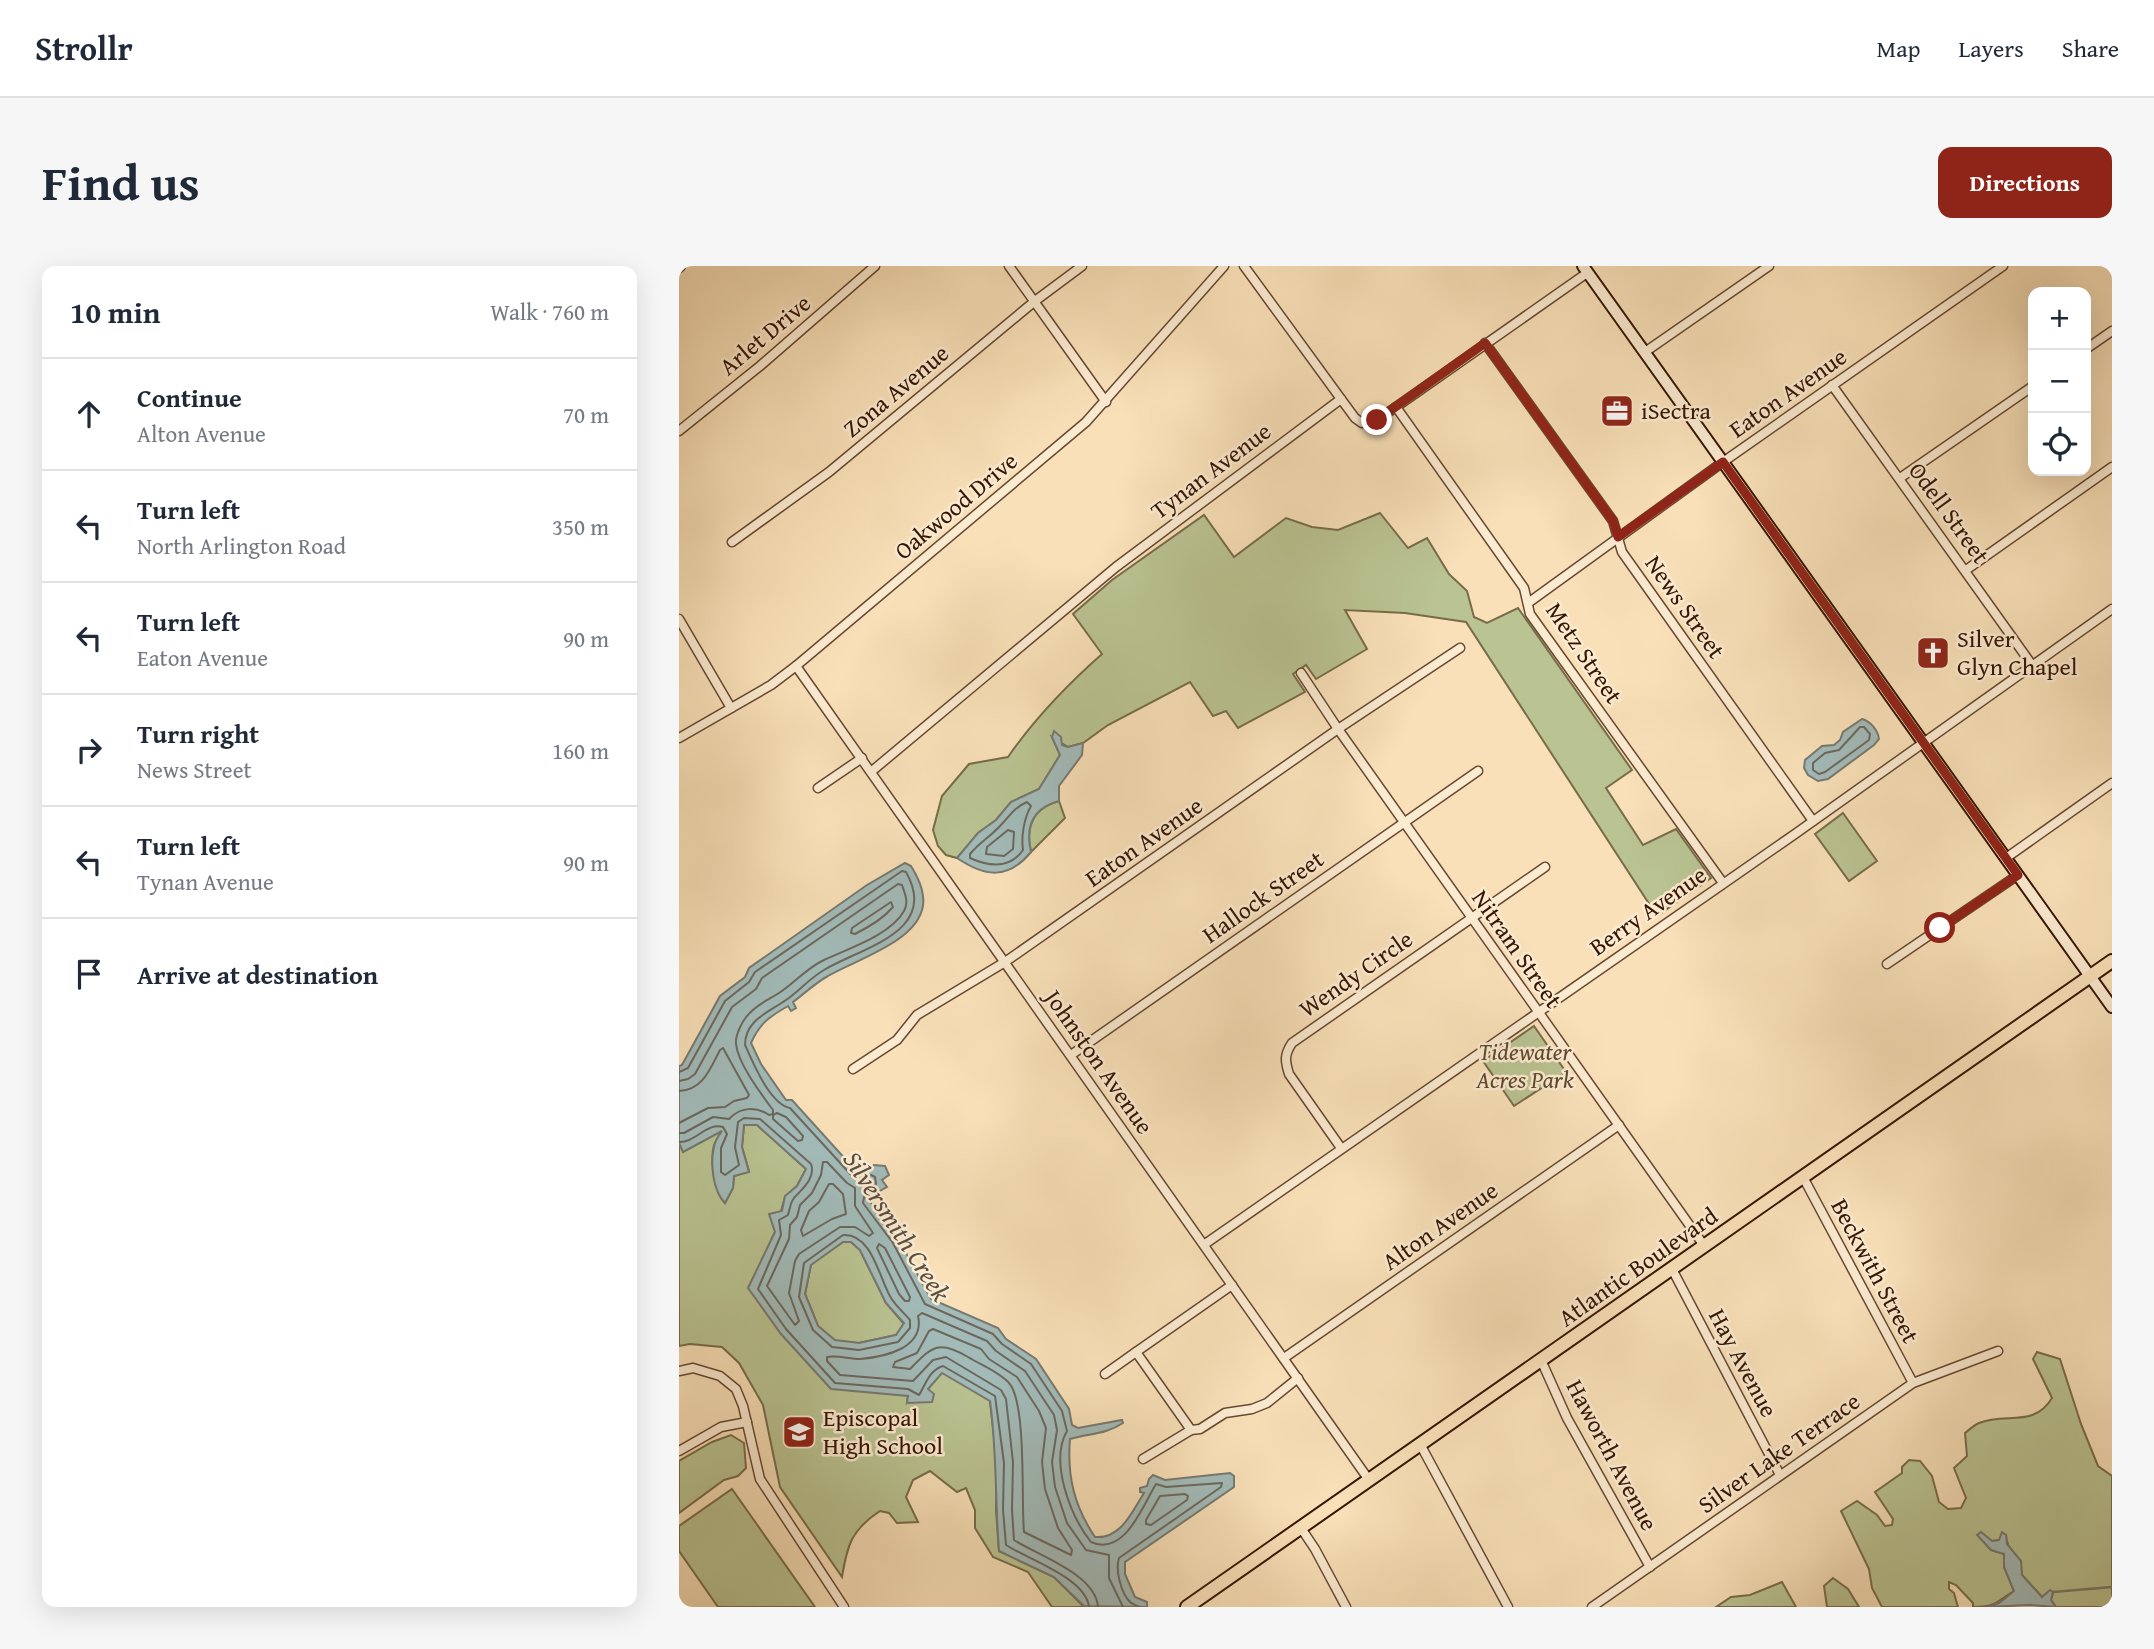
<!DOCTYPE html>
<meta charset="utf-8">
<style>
body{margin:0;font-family:"Gentium Book Plus",serif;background:#f6f6f7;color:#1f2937}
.controls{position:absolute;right:21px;top:21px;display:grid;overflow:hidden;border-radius:14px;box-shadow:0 7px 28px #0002}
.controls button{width:63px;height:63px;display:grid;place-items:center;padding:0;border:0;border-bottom:2px solid #e0e1e3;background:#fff;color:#1f2937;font:35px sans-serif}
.stop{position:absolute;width:21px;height:21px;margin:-16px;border:5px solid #8f2418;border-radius:50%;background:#fff}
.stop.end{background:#8f2418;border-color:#fff;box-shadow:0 2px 7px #0008}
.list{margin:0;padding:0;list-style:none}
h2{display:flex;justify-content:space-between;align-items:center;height:91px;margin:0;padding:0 28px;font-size:30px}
h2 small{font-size:23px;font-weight:400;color:#747a83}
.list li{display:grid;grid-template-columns:46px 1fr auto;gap:21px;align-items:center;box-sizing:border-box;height:112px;padding:0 28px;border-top:2px solid #e0e1e3}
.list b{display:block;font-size:26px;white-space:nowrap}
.list p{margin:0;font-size:23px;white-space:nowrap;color:#747a83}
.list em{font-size:23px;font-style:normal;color:#747a83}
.icon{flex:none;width:38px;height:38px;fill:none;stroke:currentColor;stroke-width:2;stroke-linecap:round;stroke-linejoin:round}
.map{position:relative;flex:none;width:1433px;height:1341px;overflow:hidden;border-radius:14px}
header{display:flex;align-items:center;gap:42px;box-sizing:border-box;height:98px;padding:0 35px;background:#fff;border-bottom:2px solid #e0e1e3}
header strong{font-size:33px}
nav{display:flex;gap:38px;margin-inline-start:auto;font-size:24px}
.intro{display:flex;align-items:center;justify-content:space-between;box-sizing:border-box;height:168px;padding:0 42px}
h1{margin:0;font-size:49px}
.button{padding:18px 32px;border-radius:14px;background:#8f2418;color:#fff;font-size:24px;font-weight:700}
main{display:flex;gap:42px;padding:0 42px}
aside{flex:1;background:#fff;border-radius:14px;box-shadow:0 7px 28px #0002}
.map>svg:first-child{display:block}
.green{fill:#bac392;stroke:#786c4a;stroke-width:2}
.water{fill:#a2bbb9;stroke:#777970;stroke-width:2;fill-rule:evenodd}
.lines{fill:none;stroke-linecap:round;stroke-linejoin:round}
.shore{stroke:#6c685e;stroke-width:2}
.stream{stroke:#777970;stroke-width:2.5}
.street-casing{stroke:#674830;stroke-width:11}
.secondary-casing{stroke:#361503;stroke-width:14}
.primary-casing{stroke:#361503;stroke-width:16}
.street{stroke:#fbebd1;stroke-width:8}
.secondary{stroke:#fbebd1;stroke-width:10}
.primary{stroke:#f9e0b8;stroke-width:12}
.route{stroke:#8f2418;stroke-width:9}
.labels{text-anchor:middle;stroke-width:5;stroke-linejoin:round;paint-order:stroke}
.street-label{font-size:24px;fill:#361503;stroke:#fbebd1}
.poi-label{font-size:24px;fill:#361503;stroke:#fbebd1;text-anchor:start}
.park-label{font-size:24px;font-style:italic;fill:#5e492e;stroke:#fbebd1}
.water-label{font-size:26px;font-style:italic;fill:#5c4f43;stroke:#fbebd1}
</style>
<header>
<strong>Strollr</strong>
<nav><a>Map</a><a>Layers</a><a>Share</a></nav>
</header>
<div class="intro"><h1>Find us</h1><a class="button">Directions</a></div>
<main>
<aside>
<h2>10 min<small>Walk · 760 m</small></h2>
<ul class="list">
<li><svg class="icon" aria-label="ahead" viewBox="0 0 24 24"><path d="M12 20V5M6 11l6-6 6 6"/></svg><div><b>Continue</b><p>Alton Avenue</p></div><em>70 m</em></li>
<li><svg class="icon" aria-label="left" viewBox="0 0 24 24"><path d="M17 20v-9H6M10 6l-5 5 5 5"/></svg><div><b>Turn left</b><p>North Arlington Road</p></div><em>350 m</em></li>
<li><svg class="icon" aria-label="left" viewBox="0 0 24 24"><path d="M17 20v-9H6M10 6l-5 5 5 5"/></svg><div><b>Turn left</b><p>Eaton Avenue</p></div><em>90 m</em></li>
<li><svg class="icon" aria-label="right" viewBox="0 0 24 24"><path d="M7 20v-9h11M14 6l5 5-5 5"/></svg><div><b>Turn right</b><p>News Street</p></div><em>160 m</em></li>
<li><svg class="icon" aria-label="left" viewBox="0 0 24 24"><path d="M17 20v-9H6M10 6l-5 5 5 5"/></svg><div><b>Turn left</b><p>Tynan Avenue</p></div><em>90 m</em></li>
<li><svg class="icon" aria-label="arrive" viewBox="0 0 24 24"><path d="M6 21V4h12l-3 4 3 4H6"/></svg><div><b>Arrive at destination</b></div></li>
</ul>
</aside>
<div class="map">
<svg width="1433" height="1341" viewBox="0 0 1433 1341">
<rect width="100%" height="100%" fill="#f9e0b8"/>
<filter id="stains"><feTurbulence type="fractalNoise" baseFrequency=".00286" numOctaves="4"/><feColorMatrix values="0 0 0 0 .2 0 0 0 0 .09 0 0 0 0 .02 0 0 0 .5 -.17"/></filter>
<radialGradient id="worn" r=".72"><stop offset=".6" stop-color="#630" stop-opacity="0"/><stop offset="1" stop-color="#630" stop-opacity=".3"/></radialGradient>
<!-- green -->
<g class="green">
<path d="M701,247l28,35 19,-10 22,36 18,17 7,26 13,6 31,-15 114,162 -26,18 37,57 33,-16 35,49 -54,38 -191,-294 -61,-9 -60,-3 22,39 -51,30 -10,-14 -13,9 12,18 -67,36 -12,-17 -13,5 -23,-34 -82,43 -25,18 -15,4 -16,-10 8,18 -21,34 -28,13 -15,18 -18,13 -21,25 -11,-3 -8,-9 -5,-16 9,-34 27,-32 39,-7c27,-39 59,-72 94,-103l-29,-40 39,-34 92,-65 30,42 52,-39 26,9 26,3z"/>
<path d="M380,535l6,17 -34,34c-6,-26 2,-44 28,-51z"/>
<polygon points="1164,547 1198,595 1170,615 1136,568"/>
<polygon points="855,760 887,806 835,840 804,795"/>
<path d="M65,859h13l49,44 -9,17 -12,11 -10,35 -26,56 159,108 -1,7 21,-14 14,-17 48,29 7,63 -1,46 3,41 55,26 29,29 6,-1 2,2h-39l-24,-35 -35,-15 -18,-29v-18l-9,-22 -9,4 -27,-21 -17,9 -7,17 12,25 -21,1 -8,-10 -9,-2c-29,19 -33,35 -38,66l-62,-90 -17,-82 -24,-42 -17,-16 -32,-3 -11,2v-203l5,8 38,-21c-2,4 -6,10 -8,15 -4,15 0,47 11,58l8,-15 1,-12 15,-5 -7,-24z"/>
<polygon points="164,976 172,976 181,984 207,1037 225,1058 217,1069 180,1077 156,1075 139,1060 126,1028 132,998"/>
<path d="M1358,1086l23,7 21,65 17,42 14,10v131h-56l-5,-7 2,-8 -10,6 -21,-23c-2,-24 -15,-21 -16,-40l-7,5 -7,1 -11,-8 -3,2 13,15 13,4v13l10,24c-19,11 -17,16 -41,16v-4l-17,-18 -7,-3v7l5,4 4,14h-76l-10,-19 -3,-19 -28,-58 16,-10 20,14 8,11 7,-1 1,-6 -18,-27 27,-19v-6l7,-7 11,1 12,15 7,26 9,7 13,-1 5,-10 -12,-30 13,-12 -2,-23c4,-3 9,-8 14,-10 27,-11 55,5 73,-25l-19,-39z"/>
<polygon points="52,1169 65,1177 67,1202 59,1210 45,1214 0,1247 0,1195 33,1176"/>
<polygon points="53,1223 136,1341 39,1341 0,1285 0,1260"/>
<polygon points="1154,1312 1169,1323 1180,1341 1148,1341 1145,1320"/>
<polygon points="1103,1316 1117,1341 1037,1341 1052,1331 1071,1329"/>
</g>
<!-- water -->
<g class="water">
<path d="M1183,453c8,2 16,11 17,20l-5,6 -46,34 -10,2 -10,-6 -4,-7 1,-8 17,-14 12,-1 6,-5 3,-8z"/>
<path d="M375,465l7,6 1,8 6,2 15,-4 -1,12 -23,31v15c-26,7 -34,25 -28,51 -23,28 -46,25 -74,6l21,-25 18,-13 15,-18 28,-13 21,-34 -8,-18z"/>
<path d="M226,597l6,3c5,8 11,20 12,30 6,43 -67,63 -95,80 -13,7 -24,18 -35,26l3,6 -5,3 -3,-5c-19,11 -28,17 -37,37l10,21 25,36h6l65,72 6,1 11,-8 11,1 4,9 -7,5 5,7 -16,9 -2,4 30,40 32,59 67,29 8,11 30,20 33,50 3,16 6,3 44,-8 1,3c-18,12 -33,10 -53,16 -3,37 4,67 25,98 26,2 37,-25 49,-44l-4,-1v-4l7,-2 2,-7 4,-4 12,5 65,-7 4,3v11l-109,75v12l10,23 12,5v5l-63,-1 -30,-29 -55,-26c-4,-50 -2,-100 -9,-150l-48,-28 -14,16 6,5 -2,8 -25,1 1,-7 -77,-7 -50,-55 -33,-46 27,-56 -6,-18 13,-3 3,-15 12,-10 9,-17 -49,-44h-13l-2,22 7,25 -15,4 -1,12 -8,15c-12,-12 -15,-39 -11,-56 1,-6 5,-12 8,-16l-39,21 -4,-9v-77l3,-1 38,-69 25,-19 4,-9 118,-83zM164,976h8l9,8 26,53 18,20 -8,12 -37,8 -24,-3 -17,-14 -13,-32 6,-29z"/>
<polygon points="1302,1266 1313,1275 1320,1274 1323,1266 1327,1269 1328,1278 1342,1295 1343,1309 1363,1331 1371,1324 1374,1326 1372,1334 1377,1341 1350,1339 1308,1341 1320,1337 1335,1325 1325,1301 1325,1288 1312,1284 1298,1269"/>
</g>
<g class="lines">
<!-- shore -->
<g class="shore">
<polygon points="1181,461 1185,461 1191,468 1190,474 1146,506 1140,508 1134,504 1134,497 1146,487 1160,484"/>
<path d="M348,536l4,4c-7,12 -10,31 -8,44 -13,19 -33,17 -53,8v-4c9,-11 21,-18 30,-28 11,-11 12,-17 27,-24z"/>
<polygon points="329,564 335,566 334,583 325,590 307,588 308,581"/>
<path d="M212,636l2,5c-10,12 -24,20 -38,27l-4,-1 1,-5z"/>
<path d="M0,806l9,-4 37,-67 24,-19 6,-10 147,-101 4,1c34,60 -44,75 -82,98 -14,8 -25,21 -38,30 -17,12 -41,20 -41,45 8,18 25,59 45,63l63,69 10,2 8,-4 4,2 1,7 -11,8 -2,11 30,40 32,61 68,30 9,10 29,20 31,47 5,20c-18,31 4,86 24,111 34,15 52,-37 65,-58l10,3 56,-4 -1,4 -102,71c-4,12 2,35 11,44 1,1 9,5 10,5"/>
<path d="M0,815l9,-2 7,-5 37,-67 24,-18 6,-11 136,-94 4,1c3,9 7,17 2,26 -14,25 -58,38 -82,50 -16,8 -29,23 -43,32 -11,7 -23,12 -31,22 -6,6 -13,21 -12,29 2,20 26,51 37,66v4l-4,1c-13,-9 -29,-8 -40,4l-16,-2 -29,16h-5"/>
<path d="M0,825c24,-1 31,-22 41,-41l3,-2 26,47 -2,3 -13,3 -9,6 -17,1 -29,15"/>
<polygon points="98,847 107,851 124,870 123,874 119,875 94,853 94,849"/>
<path d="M0,876c16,1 28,-20 44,-15l4,7 -6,14v24l4,3 14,-10 -4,-18 3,-25 6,-4 16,1 51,45c5,14 -9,25 -17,34 -4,5 -4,11 -6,17l-9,5 2,15 -23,54 28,40 49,54 73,6 11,6c6,-9 10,-25 24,-29l52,30 9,67 -1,47 3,35c21,14 80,33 83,62"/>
<polygon points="144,896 148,896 168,917 176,922 176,940 194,967 190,970 176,961 161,961 120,988 116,995 110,1027 120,1055 116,1059 88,1020 110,973 111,959 118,951 121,939 133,927 142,909"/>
<polygon points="150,918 154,918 164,928 167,948 153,953 124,970 122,964 130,945 140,936"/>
<path d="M164,969c29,-2 36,43 48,63 5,8 13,15 19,22v8l-12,14 -39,8 -27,-3 -19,-17 -14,-33 5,-34z"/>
<polygon points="200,978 206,982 231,1031 230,1035 226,1035 220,1028 198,982"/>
<path d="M254,1063l48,20 8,10 28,18 22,34 7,17 -4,34 3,27 13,39 14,22 -1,5 -47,-23c-3,-29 3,-129 -15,-149 -10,-11 -28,-18 -41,-26 -30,-18 -36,-10 -58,12l-17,-2 2,-5 22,-9 12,-22z"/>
<polygon points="506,1228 509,1230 508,1234 472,1259 467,1258 467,1254 481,1230"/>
<path d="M419,1341c-2,-33 -61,-52 -84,-67l-2,-30 1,-48 -7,-63 -5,-9 -55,-33 -13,3 -20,21 -73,-6 -13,-14v-4c11,-2 22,2 33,2 25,-2 65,-11 58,-43l4,-3 65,28 9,10 29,20 29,44 3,15 -5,32 3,25 12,36 19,27 23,5v23l14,29"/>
</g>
<!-- stream -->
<polyline class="stream" points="1374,1326 1433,1321"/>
<defs>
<g id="street">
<polyline points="330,0 427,136"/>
<polyline points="565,0 662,133 676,152 683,157 698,154 717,141 908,7"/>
<polyline points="0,2 2,0"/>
<polyline points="806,77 934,255 943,286 1134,555"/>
<polyline points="1407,83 1433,65"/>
<polyline points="966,86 1090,0"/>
<polyline points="1153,119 1353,399"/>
<polyline points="717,141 845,322 851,348 1044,617"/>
<polyline points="0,165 81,100 196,0"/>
<polyline points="1221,212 1354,120"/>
<polyline points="53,276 150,206 356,35 403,0"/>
<polyline points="1287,304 1433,201"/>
<polyline points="849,337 1044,196 1324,0"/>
<polyline points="0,353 52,442"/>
<polyline points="117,400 690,1214"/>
<polyline points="622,407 659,463 1026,981"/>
<polyline points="0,472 92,419 117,400 407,156 545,0"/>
<polyline points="193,505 437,301 662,133"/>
<polyline points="139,522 183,492"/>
<polyline points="1327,592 1433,517"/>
<polyline points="1208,698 1339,609"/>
<polyline points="392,789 799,505"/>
<polyline points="174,803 218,774 238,749 326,696 659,463 781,382"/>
<path d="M662,882l-52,-74c-4,-13 -5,-19 3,-31l253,-176"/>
<polyline points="1124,911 1234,1117"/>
<polyline points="526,978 1116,568 1433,343"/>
<polyline points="993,1003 1101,1209"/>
<polyline points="553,1019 457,1086 512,1164 521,1163 546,1147 573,1143 588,1137 619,1112"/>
<polyline points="605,1092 940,859"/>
<polyline points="862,1094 888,1152 971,1301"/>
<polyline points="0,1105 14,1102 41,1110 57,1123 64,1140 81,1213 165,1341"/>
<polyline points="426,1108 457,1086"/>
<polyline points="741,1178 829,1341"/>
<polyline points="0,1185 42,1161 68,1156"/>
<polyline points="464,1193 512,1164"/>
<polyline points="622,1262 636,1283 667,1341"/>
<polyline points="913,1341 1234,1117 1319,1085"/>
</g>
<polyline id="secondary" points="904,0 1433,741"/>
<polyline id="primary" points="508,1341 1433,695"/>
</defs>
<!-- street casing -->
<use href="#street" class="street-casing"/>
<!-- secondary casing -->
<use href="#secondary" class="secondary-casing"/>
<!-- primary casing -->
<use href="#primary" class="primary-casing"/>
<!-- street -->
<use href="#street" class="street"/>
<!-- secondary -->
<use href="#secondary" class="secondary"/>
<!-- primary -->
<use href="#primary" class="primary"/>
</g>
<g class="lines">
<!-- route -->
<polyline class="route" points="698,154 806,77 934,255 939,271 1044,196 1339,609 1261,662"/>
</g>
<!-- icons -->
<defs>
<symbol id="office-square" viewBox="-11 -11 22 22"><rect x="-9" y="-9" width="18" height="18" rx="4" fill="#8f2418" stroke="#fbebd1"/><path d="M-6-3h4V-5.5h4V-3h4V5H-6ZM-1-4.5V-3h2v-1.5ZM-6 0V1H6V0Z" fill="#fff"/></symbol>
<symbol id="church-square" viewBox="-11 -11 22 22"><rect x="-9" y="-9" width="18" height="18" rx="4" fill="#8f2418" stroke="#fbebd1"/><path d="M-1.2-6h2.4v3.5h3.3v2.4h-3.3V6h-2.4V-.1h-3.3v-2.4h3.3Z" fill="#fff"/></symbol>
<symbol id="school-square" viewBox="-11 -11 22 22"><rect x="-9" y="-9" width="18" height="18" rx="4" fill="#8f2418" stroke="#fbebd1"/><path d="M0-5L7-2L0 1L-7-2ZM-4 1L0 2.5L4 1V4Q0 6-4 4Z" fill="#fff"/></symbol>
</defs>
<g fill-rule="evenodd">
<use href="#office-square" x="919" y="126" width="38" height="38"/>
<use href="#church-square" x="1235" y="368" width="38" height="38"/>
<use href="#school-square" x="101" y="1147" width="38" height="38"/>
</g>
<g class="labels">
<!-- street labels -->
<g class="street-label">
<text transform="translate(86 69) rotate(-40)" y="8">Arlet Drive</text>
<text transform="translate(217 125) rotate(-40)" y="8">Zona Avenue</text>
<text transform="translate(1109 127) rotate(-35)" y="8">Eaton Avenue</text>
<text transform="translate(532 205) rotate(-37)" y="8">Tynan Avenue</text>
<text transform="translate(277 240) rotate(-40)" y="8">Oakwood Drive</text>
<text transform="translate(1270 247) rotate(54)" y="8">Odell Street</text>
<text transform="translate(1006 341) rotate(55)" y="8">News Street</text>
<text transform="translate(905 387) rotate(56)" y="8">Metz Street</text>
<text transform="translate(465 576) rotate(-35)" y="8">Eaton Avenue</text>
<text transform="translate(584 631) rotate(-35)" y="8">Hallock Street</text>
<text transform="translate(969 645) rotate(-35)" y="8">Berry Avenue</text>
<text transform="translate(838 683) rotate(55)" y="8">Nitram Street</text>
<text transform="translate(677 708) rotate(-35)" y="8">Wendy Circle</text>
<text transform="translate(420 796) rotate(55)" y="8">Johnston Avenue</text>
<text transform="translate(761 960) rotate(-35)" y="8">Alton Avenue</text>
<text transform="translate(959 1001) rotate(-35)" y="8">Atlantic Boulevard</text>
<text transform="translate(1196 1005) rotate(62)" y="8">Beckwith Street</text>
<text transform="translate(1064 1097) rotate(62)" y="8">Hay Avenue</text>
<text transform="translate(1100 1187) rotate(-35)" y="8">Silver Lake Terrace</text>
<text transform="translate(933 1189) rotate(62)" y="8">Haworth Avenue</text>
</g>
<!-- poi labels -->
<g class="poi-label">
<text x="962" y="153">iSectra</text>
<text x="1278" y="381">Silver<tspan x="1278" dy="28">Glyn Chapel</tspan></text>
<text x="144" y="1160">Episcopal<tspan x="144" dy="28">High School</tspan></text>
</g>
<!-- park labels -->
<g class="park-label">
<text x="846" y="794">Tidewater<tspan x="846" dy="28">Acres Park</tspan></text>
</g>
<!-- water labels -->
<g class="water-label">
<text transform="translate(218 960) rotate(57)" y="9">Silversmith Creek</text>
</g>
</g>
<rect width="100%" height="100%" filter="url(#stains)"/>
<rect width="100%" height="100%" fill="url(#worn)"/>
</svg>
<div class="controls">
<button>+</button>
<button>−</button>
<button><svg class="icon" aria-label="locate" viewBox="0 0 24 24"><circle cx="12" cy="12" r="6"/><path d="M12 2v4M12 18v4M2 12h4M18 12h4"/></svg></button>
</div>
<div class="stop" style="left:1261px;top:662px"></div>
<div class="stop end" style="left:698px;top:154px"></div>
</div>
</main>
